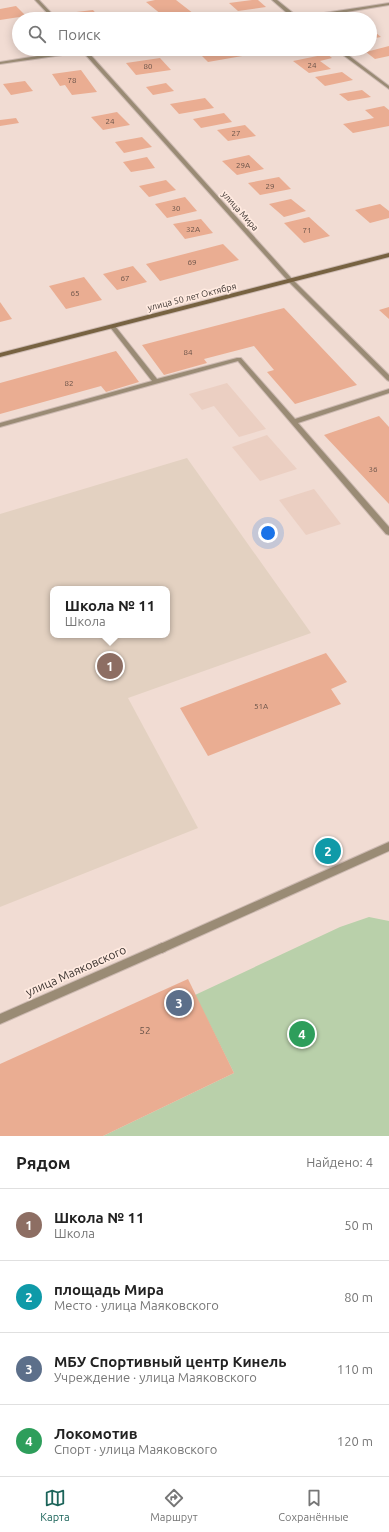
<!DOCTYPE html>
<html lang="ru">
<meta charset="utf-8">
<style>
body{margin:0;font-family:Ubuntu,sans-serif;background:#f2f2f2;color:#222}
.you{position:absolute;left:268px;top:533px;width:14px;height:14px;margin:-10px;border:3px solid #fff;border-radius:50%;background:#1a73e8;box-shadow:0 0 0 6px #1a73e833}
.badge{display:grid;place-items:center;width:26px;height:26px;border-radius:50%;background:#1c645a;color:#fff;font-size:13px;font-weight:700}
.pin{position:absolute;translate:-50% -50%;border:2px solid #fff;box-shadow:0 1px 4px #0006}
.popup{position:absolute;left:50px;top:586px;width:120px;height:52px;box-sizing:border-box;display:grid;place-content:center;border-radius:8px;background:#fff;filter:drop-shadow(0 1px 3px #0005);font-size:13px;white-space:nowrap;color:#767676}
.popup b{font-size:15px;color:#222}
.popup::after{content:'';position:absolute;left:50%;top:100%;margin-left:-8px;border:8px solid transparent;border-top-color:#fff}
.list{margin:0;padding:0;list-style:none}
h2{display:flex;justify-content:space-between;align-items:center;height:52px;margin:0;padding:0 16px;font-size:17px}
h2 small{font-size:13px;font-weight:400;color:#767676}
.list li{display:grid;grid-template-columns:26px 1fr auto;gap:12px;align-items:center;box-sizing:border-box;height:72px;padding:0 16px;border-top:1px solid #e0e0e0}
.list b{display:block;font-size:15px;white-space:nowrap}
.list p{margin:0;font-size:13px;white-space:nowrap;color:#767676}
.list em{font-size:13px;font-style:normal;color:#767676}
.icon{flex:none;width:22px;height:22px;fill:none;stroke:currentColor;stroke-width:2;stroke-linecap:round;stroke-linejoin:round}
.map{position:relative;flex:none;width:389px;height:1136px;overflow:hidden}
.search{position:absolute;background:#fff;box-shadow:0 2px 10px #0003;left:12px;right:12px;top:12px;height:44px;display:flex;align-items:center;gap:10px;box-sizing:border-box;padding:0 14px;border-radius:22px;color:#767676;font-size:15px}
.sheet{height:340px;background:#fff}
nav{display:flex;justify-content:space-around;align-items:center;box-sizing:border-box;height:56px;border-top:1px solid #e0e0e0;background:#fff;font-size:11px;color:#767676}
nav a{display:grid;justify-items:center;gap:2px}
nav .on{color:#1c645a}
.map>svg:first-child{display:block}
.built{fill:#ebcfc2}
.education{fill:#e3d1c1;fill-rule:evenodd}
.green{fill:#b9d0aa}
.building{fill:#eaad92}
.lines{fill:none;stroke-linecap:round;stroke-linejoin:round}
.service-casing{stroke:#cdbab2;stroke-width:2}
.pedestrian-casing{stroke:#cdbab2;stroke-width:2}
.minor-casing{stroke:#cdbab2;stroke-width:2}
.secondary-casing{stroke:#cdbab2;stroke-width:2}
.service{fill:#9a8b75;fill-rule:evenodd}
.pedestrian{fill:#9a8b75;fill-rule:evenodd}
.minor{fill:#9a8b75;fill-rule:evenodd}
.secondary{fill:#776241;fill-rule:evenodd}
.labels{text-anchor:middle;stroke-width:3.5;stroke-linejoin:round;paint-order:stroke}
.number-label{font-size:8px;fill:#685248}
.far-street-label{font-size:9px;fill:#3c3430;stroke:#ffeae0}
.near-number-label{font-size:10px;fill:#685248}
.near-street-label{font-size:12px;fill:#3c3430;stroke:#ffeae0}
</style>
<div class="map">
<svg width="389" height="1136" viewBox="0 0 389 1136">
<rect width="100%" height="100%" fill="#f1dcd3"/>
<!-- built -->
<g class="built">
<polygon points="227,383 266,429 239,437 214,406 202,410 189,394"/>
<polygon points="267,435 297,469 260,481 232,447"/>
<polygon points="314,489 341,524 306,535 279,500"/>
</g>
<!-- education -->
<path class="education" d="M187,458l124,175 -183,65 70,130 -198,79v-393zM53,589h114v46h-114z"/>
<!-- green -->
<polygon class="green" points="369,917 389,921 389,1136 103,1136 234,1073 195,995 340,927"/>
<!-- building -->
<g class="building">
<polygon points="155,0 176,0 194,14 167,19 146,2"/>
<polygon points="252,0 258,0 266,7 238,11 229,3"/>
<polygon points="16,6 26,16 0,20 0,9"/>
<polygon points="93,10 101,19 73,19 68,13"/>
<polygon points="137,15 141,19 119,19 119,18"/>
<polygon points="370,28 381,37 370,39"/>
<polygon points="389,46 389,56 375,59 366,52"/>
<polygon points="210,49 241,49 248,55 208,62 197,51"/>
<polygon points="327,54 332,58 320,61 331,69 309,73 293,61"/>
<polygon points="160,58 171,70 136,75 126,63"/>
<polygon points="81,70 97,92 72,95 65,85 60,86 52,74"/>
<polygon points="342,72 353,80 325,86 315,77"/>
<polygon points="25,81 33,91 11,95 3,84"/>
<polygon points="166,83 174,91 153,95 146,87"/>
<polygon points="362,90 371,97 348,101 339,94"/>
<polygon points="205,98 214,108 179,114 170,104"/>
<polygon points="384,106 389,110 389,126 353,133 343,124 374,118 365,110"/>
<polygon points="117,112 130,125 103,130 91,117"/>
<polygon points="224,113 232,122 201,128 193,119"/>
<polygon points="16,118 19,123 0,126 0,120"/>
<polygon points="245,125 256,136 228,141 217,130"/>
<polygon points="142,137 152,147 124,153 115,142"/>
<polygon points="249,155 264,169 237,175 222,161"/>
<polygon points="147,157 155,168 131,172 123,162"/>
<polygon points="279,177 291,189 260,195 248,183"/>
<polygon points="166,180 176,190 149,197 139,186"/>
<polygon points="185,197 197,211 167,218 155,204"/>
<polygon points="291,199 306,211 284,217 269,204"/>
<polygon points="380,204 389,211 389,218 370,223 355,210"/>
<polygon points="309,217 330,236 304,243 284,223"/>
<polygon points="201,219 213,233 185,239 173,224"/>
<polygon points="223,244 239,260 160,281 146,264"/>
<polygon points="133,266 147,282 117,290 103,274"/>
<polygon points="84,277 102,300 66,309 49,286"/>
<polygon points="0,302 12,319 0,322"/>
<polygon points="389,307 389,319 379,310"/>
<polygon points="284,308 357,385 295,404 267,372 274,370 254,346 204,359 207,363 164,375 142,345"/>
<polygon points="116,351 139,382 106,392 101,386 0,414 0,383"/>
<polygon points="379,416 389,427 389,504 324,435"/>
<polygon points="326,653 347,682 331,689 341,704 208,756 180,708"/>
<polygon points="188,979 234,1073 103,1136 0,1136 0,1064"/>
</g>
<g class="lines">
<defs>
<polygon id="service" points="113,325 115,326 157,379 237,358 241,358 295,419 389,389 389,393 298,423 389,527 389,535 386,534 238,361 0,427 0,423 152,381 110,327"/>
<polygon id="pedestrian" points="389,842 389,851 166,951 162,953 158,951 157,948 158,945"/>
<g id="minor">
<polygon points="35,0 39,0 57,19 53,19"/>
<polygon points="272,0 277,0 298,17 389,3 389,5 304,19 294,19"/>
<polygon points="81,49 94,49 87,51 293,280 389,375 389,381 387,380 289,282 83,52 0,64 0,62"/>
<polygon points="335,49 340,49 389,86 389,89"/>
<polygon points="162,943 166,945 167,948 166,951 0,1024 0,1014"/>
</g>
<polygon id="secondary" points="389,253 389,257 0,357 0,353"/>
</defs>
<!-- service casing -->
<use href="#service" class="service-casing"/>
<!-- pedestrian casing -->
<use href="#pedestrian" class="pedestrian-casing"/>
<!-- minor casing -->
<use href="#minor" class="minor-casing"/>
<!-- secondary casing -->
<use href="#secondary" class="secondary-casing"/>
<!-- service -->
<use href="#service" class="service"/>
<!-- pedestrian -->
<use href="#pedestrian" class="pedestrian"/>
<!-- minor -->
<use href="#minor" class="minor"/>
<!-- secondary -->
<use href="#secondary" class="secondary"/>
</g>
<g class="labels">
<!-- number labels -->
<g class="number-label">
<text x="312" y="68">24</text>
<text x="148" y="69">80</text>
<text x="72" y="83">78</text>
<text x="110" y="124">24</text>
<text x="236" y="136">27</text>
<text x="243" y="168">29А</text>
<text x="270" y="189">29</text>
<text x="176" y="211">30</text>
<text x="193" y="232">32А</text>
<text x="307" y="233">71</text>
<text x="192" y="265">69</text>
<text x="125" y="281">67</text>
<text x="75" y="296">65</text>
<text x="188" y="355">84</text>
<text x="69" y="386">82</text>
<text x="373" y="472">36</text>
<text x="261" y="709">51А</text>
</g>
<!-- far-street labels -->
<g class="far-street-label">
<text transform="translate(240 211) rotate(48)" y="3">улица Мира</text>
<text transform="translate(192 297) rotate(-14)" y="3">улица 50 лет Октября</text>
</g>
<!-- near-number labels -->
<g class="near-number-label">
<text x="145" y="1034">52</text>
</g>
<!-- near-street labels -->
<g class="near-street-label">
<text transform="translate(76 971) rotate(-24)" y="4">улица Маяковского</text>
</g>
</g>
</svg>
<div class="you"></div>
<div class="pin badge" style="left:110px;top:666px;background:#8d6e63">1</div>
<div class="popup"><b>Школа № 11</b>Школа</div>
<div class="pin badge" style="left:328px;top:851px;background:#0f9aa8">2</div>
<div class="pin badge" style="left:179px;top:1003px;background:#5c6f8a">3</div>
<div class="pin badge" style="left:302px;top:1034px;background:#2e9e5b">4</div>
<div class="search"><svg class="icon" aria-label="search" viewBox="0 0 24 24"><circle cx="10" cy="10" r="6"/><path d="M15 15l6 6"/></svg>Поиск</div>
</div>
<section class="sheet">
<h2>Рядом<small>Найдено: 4</small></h2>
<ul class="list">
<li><span class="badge" style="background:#8d6e63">1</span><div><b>Школа № 11</b><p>Школа</p></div><em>50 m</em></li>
<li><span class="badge" style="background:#0f9aa8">2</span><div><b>площадь Мира</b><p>Место · улица Маяковского</p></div><em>80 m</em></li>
<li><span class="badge" style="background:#5c6f8a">3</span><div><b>МБУ Спортивный центр Кинель</b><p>Учреждение · улица Маяковского</p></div><em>110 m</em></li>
<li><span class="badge" style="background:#2e9e5b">4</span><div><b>Локомотив</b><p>Спорт · улица Маяковского</p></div><em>120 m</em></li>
</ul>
</section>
<nav>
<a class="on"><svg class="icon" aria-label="map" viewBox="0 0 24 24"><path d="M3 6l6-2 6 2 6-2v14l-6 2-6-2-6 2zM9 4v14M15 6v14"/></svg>Карта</a>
<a><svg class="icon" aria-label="directions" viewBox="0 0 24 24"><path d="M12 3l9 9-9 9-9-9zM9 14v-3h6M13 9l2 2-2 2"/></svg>Маршрут</a>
<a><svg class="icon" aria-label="saved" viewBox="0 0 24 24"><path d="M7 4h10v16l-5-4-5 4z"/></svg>Сохранённые</a>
</nav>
